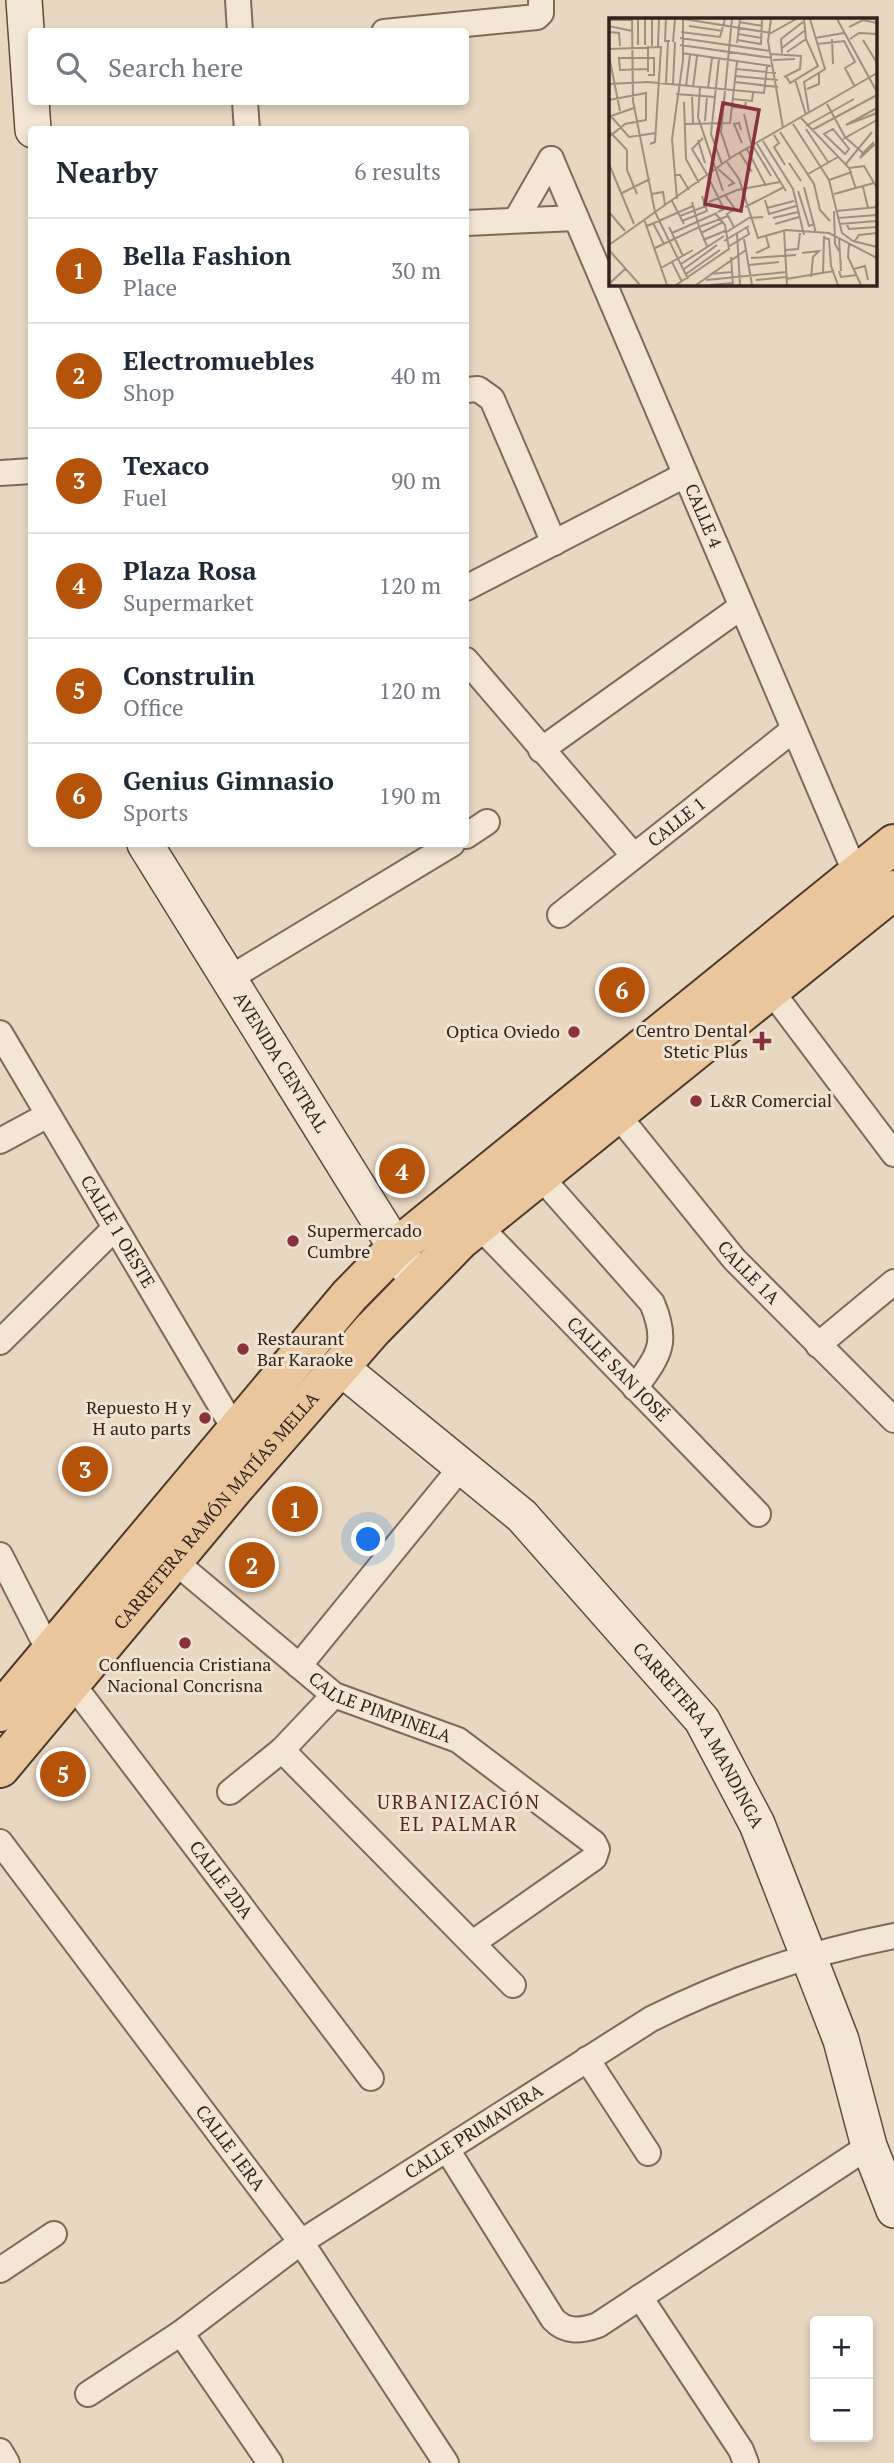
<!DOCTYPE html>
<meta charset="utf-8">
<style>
body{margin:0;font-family:"PT Serif",serif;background:#f6f6f7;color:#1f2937}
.controls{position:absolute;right:21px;bottom:21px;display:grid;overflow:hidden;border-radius:7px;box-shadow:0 4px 10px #0003}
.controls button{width:63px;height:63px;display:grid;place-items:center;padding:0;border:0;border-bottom:2px solid #e0e1e3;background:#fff;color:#1f2937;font:35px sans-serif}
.you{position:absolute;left:369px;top:1540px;width:24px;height:24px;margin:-18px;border:5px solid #fff;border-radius:50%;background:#1a73e8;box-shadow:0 0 0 10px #1a73e833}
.badge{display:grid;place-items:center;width:46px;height:46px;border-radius:50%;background:#b45309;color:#fff;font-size:23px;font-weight:700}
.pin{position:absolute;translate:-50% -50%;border:4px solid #fff;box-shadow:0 2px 7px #0006}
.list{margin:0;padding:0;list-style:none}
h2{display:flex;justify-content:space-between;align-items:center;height:91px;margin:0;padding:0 28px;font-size:30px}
h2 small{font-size:23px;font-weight:400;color:#747a83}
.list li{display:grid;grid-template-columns:46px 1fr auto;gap:21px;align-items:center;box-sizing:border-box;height:105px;padding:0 28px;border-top:2px solid #e0e1e3}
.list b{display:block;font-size:26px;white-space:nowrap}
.list p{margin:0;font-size:23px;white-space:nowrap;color:#747a83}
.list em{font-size:23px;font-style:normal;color:#747a83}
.icon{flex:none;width:38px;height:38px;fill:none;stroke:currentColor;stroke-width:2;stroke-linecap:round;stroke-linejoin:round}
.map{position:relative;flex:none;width:894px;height:2463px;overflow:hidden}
.search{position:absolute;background:#fff;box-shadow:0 4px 10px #0003;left:28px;top:28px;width:441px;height:77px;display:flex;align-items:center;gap:18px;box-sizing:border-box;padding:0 24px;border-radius:7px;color:#747a83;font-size:26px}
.panel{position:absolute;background:#fff;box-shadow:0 4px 10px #0003;left:28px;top:126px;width:441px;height:721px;border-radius:7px}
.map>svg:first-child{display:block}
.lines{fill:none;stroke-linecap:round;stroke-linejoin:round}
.street-casing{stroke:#80695b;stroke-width:28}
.secondary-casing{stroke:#624b3e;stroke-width:38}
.primary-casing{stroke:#4e392f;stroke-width:42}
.street{stroke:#f4e6d4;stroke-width:24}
.secondary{stroke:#f4e6d4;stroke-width:35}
.primary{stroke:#e9c69c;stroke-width:38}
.poi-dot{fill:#89313f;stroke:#f1e3d0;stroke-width:2.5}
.labels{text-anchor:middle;stroke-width:6;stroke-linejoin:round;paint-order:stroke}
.street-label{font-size:18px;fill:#31241d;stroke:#f1e3d0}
.poi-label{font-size:18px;fill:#31241d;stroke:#f1e3d0;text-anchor:end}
.neighbourhood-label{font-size:19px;letter-spacing:2px;fill:#592521;stroke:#f1e3d0}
.inset-road{fill:none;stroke:#9f8f7f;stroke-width:2}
.view{fill:#89313f;fill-opacity:0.15;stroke:#89313f;stroke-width:3.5}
.inset-edge{fill:none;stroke:#31241d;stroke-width:3.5}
</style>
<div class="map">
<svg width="894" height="2463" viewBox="0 0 894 2463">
<rect width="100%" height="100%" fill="#e8d7c1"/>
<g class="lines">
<defs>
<g id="street">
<polyline points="238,0 240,32"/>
<polyline points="384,32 537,17 541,13 541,0"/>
<polyline points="245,102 247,130"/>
<path id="s1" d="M551,159l310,727"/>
<polyline points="516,220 551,159"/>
<polyline points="466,223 576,218"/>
<polyline points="466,390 478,389 492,399 554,543"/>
<polyline points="0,473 32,471"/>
<polyline points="466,588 685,475"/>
<polyline points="466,660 634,856"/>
<polyline points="541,750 741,607"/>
<polyline points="466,836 487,822"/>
<path id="s2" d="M560,915l233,-185"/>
<polyline points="230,978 452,844"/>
<polyline points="769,988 894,1154"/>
<path id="s3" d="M0,1033l235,397"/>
<path id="s4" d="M617,1114l117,145 160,161"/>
<polyline points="0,1141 48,1115"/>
<path d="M539,1175l113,128c17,40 7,52 -17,85"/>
<path id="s5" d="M478,1225l280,289"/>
<polyline points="0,1342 114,1229"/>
<polyline points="818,1345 894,1282"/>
<path id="s6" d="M0,1555l49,96 22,31 300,396"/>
<path id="s7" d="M173,1560l161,135 124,45 136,103 3,6 -3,9 -120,84"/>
<polyline points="299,1666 462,1466"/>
<polyline points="282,1750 513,1985"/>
<polyline points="230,1792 282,1750 334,1695"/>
<path id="s8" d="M0,1842l301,400 145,221"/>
<polyline points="587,2059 648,2153"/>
<path d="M448,2151l105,168c13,14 28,12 45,6l271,-179"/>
<polyline points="0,2270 54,2234"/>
<polyline points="640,2297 741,2450 746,2463"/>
<polyline points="181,2333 270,2463"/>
<path id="s9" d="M88,2394l93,-61 120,-91 350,-223c76,-38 160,-67 243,-83"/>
<polyline points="0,2451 7,2463"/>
</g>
<g id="secondary">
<polyline points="24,0 33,130"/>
<path id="s10" d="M145,844l266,428"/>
<path id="s11" d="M340,1367l182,149 180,204 55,104 84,216 28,106 25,64"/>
</g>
<g id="primary">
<polyline points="0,1712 349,1296 396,1248 894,844"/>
<path id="s12" d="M0,1768l234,-280 138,-158 88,-90 434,-350"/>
</g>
</defs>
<!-- street casing -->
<use href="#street" class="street-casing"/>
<!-- secondary casing -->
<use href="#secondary" class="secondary-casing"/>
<!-- primary casing -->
<use href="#primary" class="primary-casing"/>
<!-- street -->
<use href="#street" class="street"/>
<!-- secondary -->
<use href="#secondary" class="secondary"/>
<!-- primary -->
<use href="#primary" class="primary"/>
</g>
<!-- markers -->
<g class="poi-dot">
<circle cx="574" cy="1032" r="7"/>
<path d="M758.5 1030.5h7v7h7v7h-7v7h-7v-7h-7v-7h7z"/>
<circle cx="696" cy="1101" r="7"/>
<circle cx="293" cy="1241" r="7"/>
<circle cx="243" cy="1349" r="7"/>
<circle cx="205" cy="1418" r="7"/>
<circle cx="185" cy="1643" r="7"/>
</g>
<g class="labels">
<!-- street labels -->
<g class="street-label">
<text dy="6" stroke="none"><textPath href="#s1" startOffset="388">CALLE 4</textPath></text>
<text dy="6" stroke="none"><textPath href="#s2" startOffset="149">CALLE 1</textPath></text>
<text dy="6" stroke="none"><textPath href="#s10" startOffset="257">AVENIDA CENTRAL</textPath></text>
<text dy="6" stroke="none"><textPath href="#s3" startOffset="231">CALLE 1 OESTE</textPath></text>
<text dy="6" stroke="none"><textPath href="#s4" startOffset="206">CALLE 1A</textPath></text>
<text dy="6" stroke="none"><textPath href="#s5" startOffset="201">CALLE SAN JOSÉ</textPath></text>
<text dy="6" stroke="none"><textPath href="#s12" startOffset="336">CARRETERA RAMÓN MATÍAS MELLA</textPath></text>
<text dy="6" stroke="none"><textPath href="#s7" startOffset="257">CALLE PIMPINELA</textPath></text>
<text dy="6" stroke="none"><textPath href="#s11" startOffset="518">CARRETERA A MANDINGA</textPath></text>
<text dy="6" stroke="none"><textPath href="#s6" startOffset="394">CALLE 2DA</textPath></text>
<text dy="6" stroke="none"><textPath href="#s9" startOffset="467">CALLE PRIMAVERA</textPath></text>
<text dy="6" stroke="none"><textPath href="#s8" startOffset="383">CALLE 1ERA</textPath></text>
</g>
<!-- poi labels -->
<g class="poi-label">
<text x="748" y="1037">Centro Dental<tspan x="748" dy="21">Stetic Plus</tspan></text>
<text x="560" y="1038">Optica Oviedo</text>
<text x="710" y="1107" text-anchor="start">L&amp;R Comercial</text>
<text x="307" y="1237" text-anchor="start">Supermercado<tspan x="307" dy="21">Cumbre</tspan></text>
<text x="257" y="1345" text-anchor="start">Restaurant<tspan x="257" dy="21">Bar Karaoke</tspan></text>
<text x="191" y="1414">Repuesto H y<tspan x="191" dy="21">H auto parts</tspan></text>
<text x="185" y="1671" text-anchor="middle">Confluencia Cristiana<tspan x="185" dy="21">Nacional Concrisna</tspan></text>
</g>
<!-- neighbourhood labels -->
<g class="neighbourhood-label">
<text x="459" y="1809">URBANIZACIÓN<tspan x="459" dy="22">EL PALMAR</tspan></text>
</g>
</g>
<!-- overview -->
<g transform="translate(609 18)">
<rect width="268" height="268" fill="#e8d7c1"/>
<path class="inset-road" d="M23,1l1,82 22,111M57,1l-1,22h5M75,1l87,14 25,-14M162,1l-3,22 15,87M228,1l40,73M0,2h23M130,4l24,4M0,8l23,5M80,8l34,5M240,9l14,-7 14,3M0,14l10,1 1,13M72,14l39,5 5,-18M129,16l24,4M71,20l90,13M206,20l29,-5M223,21l1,25M241,21l9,-6 18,1M128,22l24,4 1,-25M254,22l14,23M235,23l11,21 -10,6 10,19M64,24l2,-23M128,25l3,-24M208,26l28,-3M29,27v-26M36,27v-26M71,27l92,13M43,28v-27M49,28l1,-27M173,30l22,-17M0,31l52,-2 -6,95 -5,2M178,34l19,-13M73,35l89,13M173,35l-1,-14 22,-17M162,36l30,2 -1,13 -16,8M0,38l11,55M110,41l-8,75 11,30M164,42l22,-1M39,51l-28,1 -1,-12h35v17h-6M127,51l40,4M39,54v-26M126,58l43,4M177,58l4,7 28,-17 -12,-27 -2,-20M186,61l11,36M126,64l43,5M0,66l39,-2 116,11 3,-27M57,66l2,-43M64,66l2,-42M77,68l4,-31M84,69l4,-31M91,69l-2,30 25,74M99,70l4,-30M198,71l12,-5v-11M67,76l39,3M83,76l1,29M124,81l19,2 1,-8M0,82l37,-7v27l-21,4 -16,13M75,84l2,57 13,24M218,86l18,33 18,16M123,89l13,1 1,-8M200,95l-5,-31 21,-13 -15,-50M0,96l20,23 27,-4M135,96l8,33M2,98l23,-8M192,100l48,50 7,21M96,103l2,-25M76,106l45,-1 7,-61M184,106l36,56 13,53 11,8 24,6M237,107l31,-17M237,107l31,-12M197,108l48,-27M197,111l22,33M224,111l16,20 -4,5 -21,-20zM132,112l-2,-7 -5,1 8,19M203,112l65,-35M0,113l18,19M171,114l34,52 6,26 10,11M165,117l5,8 -5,4 11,18M94,120l-11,11 16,27M234,121l34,-19M89,122l7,23M154,123l30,48 11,46M264,125l1,2 -14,13 3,-5zM148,126l29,47M144,128l18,30M138,131l19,37M18,132v20l10,24M131,135l12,19M121,141l-9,-27 11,-113M118,144l12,17 19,59 28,-8 43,3 48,25M180,145l12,18M0,146l25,60M236,147l27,-33M240,150l15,-2 13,22M109,151l16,14 -6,3M199,156l30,-17M66,157h5l9,15M99,159l16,32 -6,3M220,162l23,-8M195,169l12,46M254,169l5,21M189,173l11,35 6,-2M13,175l28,-14M43,176l11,-2 2,13M225,176l40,-11M116,177l10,14 -8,5 7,13M68,181l-5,-60 11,-79v-41M156,182l4,14 27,-8M63,183l12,23M83,184l7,25 29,-11M100,184l28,-12 43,-8M136,189l39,-20M158,190l27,-7M225,193l1,33 4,7M228,193l40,-4M0,194l16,19M46,194l33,67M71,198l26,-10M164,200l25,-6M229,200l39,-3M35,201l23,66M73,203l25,-10 -5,-15M44,205l11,21M237,205l3,6 28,-2M166,206l24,-7M230,206l38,-3M38,208l46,-20M60,209l14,29M175,212l3,55M63,215l45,-20M92,215l22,-11M116,215l24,-15 14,-1M128,215l3,52M215,220l5,1 2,27 7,19M230,220l2,33M135,221l8,46M94,222l22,-9M115,223l25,-15M245,224l5,-7 18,-2M240,226l-1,13 13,28M0,227l123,-88 145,-84M119,229l21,-13 -2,-6M46,230l44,-21 8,19M0,232l31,35M177,232l12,-1 2,-16M147,235l13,-6 -3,-11M193,235l17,-2 -6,6 -2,20M122,239l2,28M142,240l45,-3M63,244l10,20M72,246l43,-28M140,247l30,-3M52,250l32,-18M75,251l33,-24M245,251l11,-3 3,14M230,253l2,6 16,-2M77,256l34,-24M101,256l22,-2M214,256l1,-38M177,261l48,-8M97,262l80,-8M147,262l30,-3M0,266l16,-15M67,267l53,-36 -4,-24 -10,-12M87,267l50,-35M101,267l23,-2"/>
<path class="view" d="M114,85l36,7 -18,101 -36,-7z"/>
<rect width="268" height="268" class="inset-edge"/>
</g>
</svg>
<div class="controls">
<button>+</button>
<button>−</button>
</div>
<div class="you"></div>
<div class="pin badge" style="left:295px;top:1509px">1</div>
<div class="pin badge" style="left:252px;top:1565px">2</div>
<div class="pin badge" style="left:85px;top:1469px">3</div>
<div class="pin badge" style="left:402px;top:1171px">4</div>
<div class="pin badge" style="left:63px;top:1774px">5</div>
<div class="pin badge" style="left:622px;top:990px">6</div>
<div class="search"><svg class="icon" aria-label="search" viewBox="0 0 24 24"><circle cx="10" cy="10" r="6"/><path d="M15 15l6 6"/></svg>Search here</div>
<section class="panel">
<h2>Nearby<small>6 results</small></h2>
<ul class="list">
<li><span class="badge">1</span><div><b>Bella Fashion</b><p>Place</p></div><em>30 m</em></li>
<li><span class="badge">2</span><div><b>Electromuebles</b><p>Shop</p></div><em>40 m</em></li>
<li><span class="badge">3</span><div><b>Texaco</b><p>Fuel</p></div><em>90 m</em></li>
<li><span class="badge">4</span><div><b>Plaza Rosa</b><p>Supermarket</p></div><em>120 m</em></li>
<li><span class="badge">5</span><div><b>Construlin</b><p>Office</p></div><em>120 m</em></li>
<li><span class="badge">6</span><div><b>Genius Gimnasio</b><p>Sports</p></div><em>190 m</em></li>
</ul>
</section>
</div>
